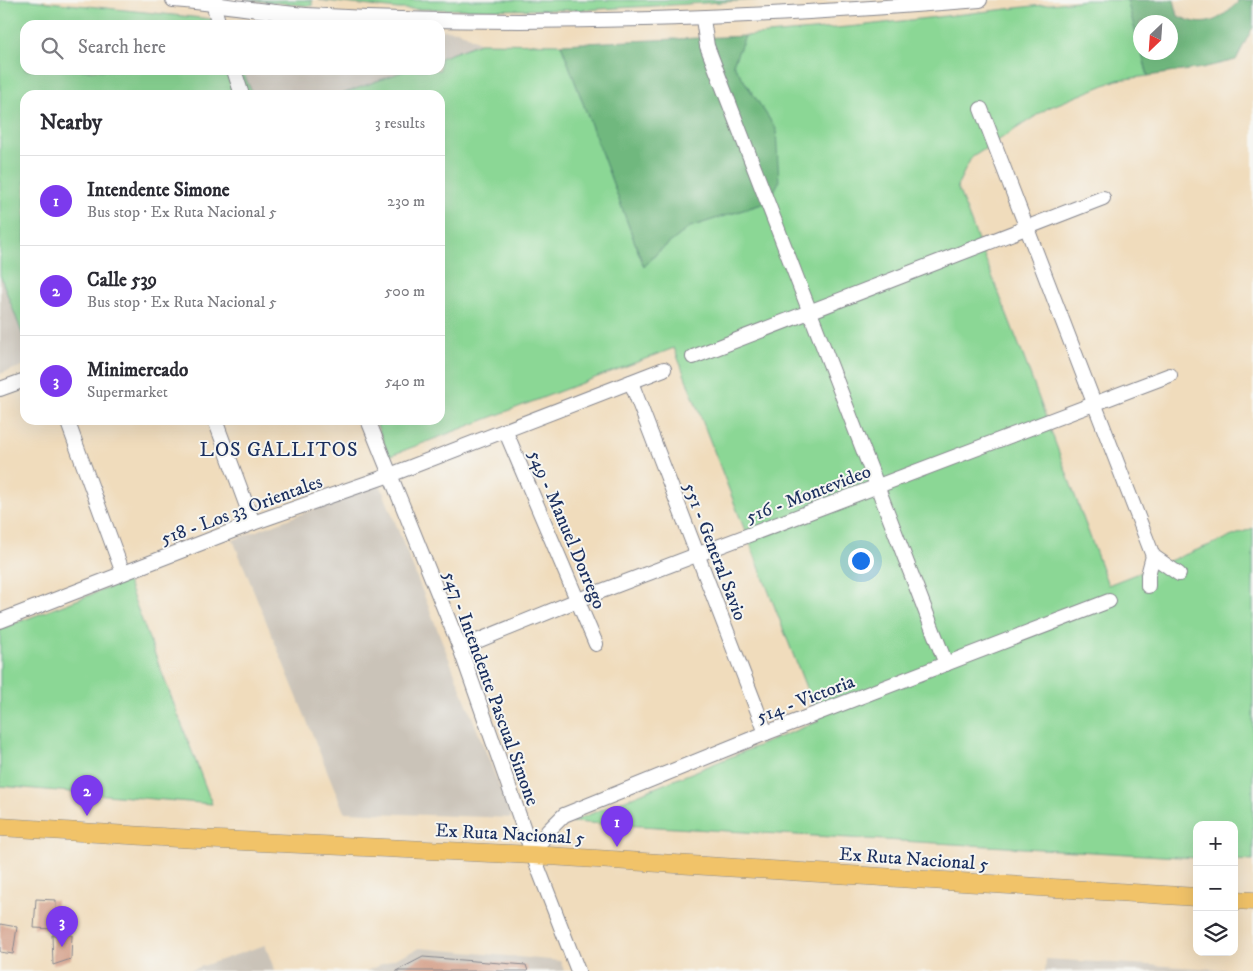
<!DOCTYPE html>
<meta charset="utf-8">
<style>
body{margin:0;font-family:"IM FELL DW Pica",serif;background:#f7f7f7;color:#2b2b33}
.controls{position:absolute;right:15px;bottom:15px;display:grid;overflow:hidden;border-radius:10px;box-shadow:0 5px 20px #0002}
.controls button{width:45px;height:45px;display:grid;place-items:center;padding:0;border:0;border-bottom:1px solid #e1e1e2;background:#fff;color:#2b2b33;font:25px sans-serif}
.compass{position:absolute;left:1133px;top:15px;width:45px;height:45px;border-radius:50%;background:#fff;box-shadow:0 5px 20px #0002;rotate:205deg}
.you{position:absolute;left:860px;top:560px;width:18px;height:18px;margin:-12px;border:4px solid #fff;border-radius:50%;background:#1a73e8;box-shadow:0 0 0 8px #1a73e833}
.badge{display:grid;place-items:center;width:32px;height:32px;border-radius:50%;background:#7c3aed;color:#fff;font-size:16px;font-weight:700}
.pin{position:absolute;translate:-50% -41px;filter:drop-shadow(0 1px 2px #0008)}
.pin::after{content:'';position:absolute;top:26px;width:18px;height:15px;background:inherit;clip-path:polygon(0 0,100% 0,50% 100%)}
.list{margin:0;padding:0;list-style:none}
h2{display:flex;justify-content:space-between;align-items:center;height:65px;margin:0;padding:0 20px;font-size:21px}
h2 small{font-size:16px;font-weight:400;color:#7c7c81}
.list li{display:grid;grid-template-columns:32px 1fr auto;gap:15px;align-items:center;box-sizing:border-box;height:90px;padding:0 20px;border-top:1px solid #e1e1e2}
.list b{display:block;font-size:19px;white-space:nowrap}
.list p{margin:0;font-size:16px;white-space:nowrap;color:#7c7c81}
.list em{font-size:16px;font-style:normal;color:#7c7c81}
.icon{flex:none;width:28px;height:28px;fill:none;stroke:currentColor;stroke-width:2;stroke-linecap:round;stroke-linejoin:round}
.map{position:relative;flex:none;width:1253px;height:971px;overflow:hidden}
.search{position:absolute;background:#fff;box-shadow:0 5px 20px #0002;left:20px;top:20px;width:425px;height:55px;display:flex;align-items:center;gap:12px;box-sizing:border-box;padding:0 18px;border-radius:15px;color:#7c7c81;font-size:19px}
.panel{position:absolute;background:#fff;box-shadow:0 5px 20px #0002;left:20px;top:90px;width:425px;height:335px;border-radius:15px}
.map>svg:first-child{display:block}
.industrial{fill:#cac3b8}
.green{fill:#8bd795;stroke:#53837a}
.forest{fill:#70b87e;stroke:#46746e}
.building{fill:#d39c85}
.lines{fill:none;stroke-linecap:round;stroke-linejoin:round}
.minor-casing{stroke:#86868d;stroke-width:16}
.major-casing{stroke:#86868d;stroke-width:19}
.minor{stroke:#fff;stroke-width:14}
.major{stroke:#f1c369;stroke-width:18}
.labels{text-anchor:middle;stroke-width:4;stroke-linejoin:round;paint-order:stroke}
.street-label{font-size:19px;fill:#1b2f5e;stroke:#f6f6f2}
.neighbourhood-label{font-size:20px;letter-spacing:1px;fill:#1b2f5e;stroke:#f6f6f2}
</style>
<div class="map">
<svg width="1253" height="971" viewBox="0 0 1253 971">
<rect width="100%" height="100%" fill="#f6f6f2"/>
<filter id="ink" filterUnits="userSpaceOnUse"><feTurbulence type="fractalNoise" baseFrequency=".02" numOctaves="2"/><feDisplacementMap in="SourceGraphic" scale="10" xChannelSelector="R" yChannelSelector="G"/><feConvolveMatrix kernelMatrix="1 2 1 2 8 2 1 2 1" color-interpolation-filters="sRGB"/></filter>
<filter id="wash" filterUnits="userSpaceOnUse"><feTurbulence type="fractalNoise" baseFrequency=".0096" numOctaves="4" result="noise"/><feDisplacementMap in="SourceGraphic" scale="20" xChannelSelector="R" yChannelSelector="G"/><feGaussianBlur stdDeviation="1.12" result="paint"/><feColorMatrix in="noise" values="0 0 0 0 0 0 0 0 0 0 0 0 0 0 0 0 0 1.4 0 .05"/><feComposite in="paint" operator="in"/></filter>
<g filter="url(#wash)">
<rect width="100%" height="100%" fill="#f0dcbc"/>
<!-- industrial -->
<g class="industrial">
<polygon points="239,20 341,25 234,25"/>
<polygon points="440,30 459,31 480,43 440,58"/>
<polygon points="242,70 407,70 339,95 253,95"/>
<polygon points="0,275 25,341 25,365 0,374"/>
<polygon points="380,484 512,818 344,812 233,540"/>
<polygon points="265,945 275,971 188,971"/>
<polygon points="420,948 561,961 564,971 366,971"/>
<polygon points="1046,959 1250,971 1045,971"/>
</g>
<!-- green -->
<g class="green">
<polygon points="0,0 30,0 211,19 213,25 25,25 25,70 242,70 253,95 25,95 25,341 0,275"/>
<polygon points="247,0 312,0 312,6"/>
<polygon points="318,0 757,0 581,10 398,9"/>
<polygon points="1086,0 1127,0 1148,76 1117,80 1048,108 971,158 957,186 1024,358 1108,585 1253,528 1253,861 1234,860 1234,825 1197,825 1197,858 571,822 819,721 674,348 389,456 375,420 440,420 440,95 339,95 407,70 440,70 440,58 480,43 561,44 644,267 658,252 690,227 768,202 776,129 733,64 745,36 858,26"/>
<polygon points="127,581 212,804 0,786 0,629"/>
</g>
<!-- forest -->
<g class="forest">
<path d="M1127,0h47l4,16c27,13 40,6 60,-14l-1,-2h16v27l-17,33 -34,8 -54,8 -6,-23 28,-1v-30h-30v27z"/>
<polygon points="745,36 733,64 776,129 779,182 768,202 690,227 658,252 644,267 561,44"/>
</g>
<g id="blocks">
<!-- building -->
<g class="building">
<polygon points="36,899 56,900 55,929 34,928"/>
<polygon points="0,924 17,927 13,954 0,952"/>
<polygon points="52,935 72,935 71,959 53,965"/>
<polygon points="423,957 526,965 528,971 396,971"/>
</g>
</g>
</g>
<g filter="url(#ink)">
<use href="#blocks" fill-opacity="0" stroke="#86868d" stroke-width="1"/>
<g class="lines">
<defs>
<g id="minor">
<path d="M173,0c44,3 88,12 133,15 225,13 450,3 674,-15"/>
<polyline points="213,3 219,25"/>
<polyline points="703,19 707,46 946,664"/>
<polyline points="234,70 242,95"/>
<polyline points="981,109 1153,556"/>
<polyline points="693,357 1103,198"/>
<polyline points="631,382 766,733"/>
<polyline points="0,389 25,380"/>
<polyline points="67,420 123,573"/>
<polyline points="215,420 253,523"/>
<polyline points="368,420 460,648 533,855 578,971"/>
<polyline points="505,430 596,644"/>
<polyline points="1148,586 1148,575 1153,556 1179,574"/>
<polyline points="0,621 253,523 390,475 664,369"/>
<polyline points="460,648 578,600 1170,375"/>
<polyline points="533,855 548,831 564,815 766,733 1109,601"/>
</g>
<g id="major">
<polyline points="0,827 177,838 533,855 1197,897"/>
<polyline points="1234,900 1253,901"/>
</g>
</defs>
<!-- minor casing -->
<use href="#minor" class="minor-casing"/>
<!-- major casing -->
<use href="#major" class="major-casing"/>
<!-- minor -->
<use href="#minor" class="minor"/>
<!-- major -->
<use href="#major" class="major"/>
</g>
</g>
<g class="labels">
<!-- street labels -->
<g class="street-label">
<text transform="translate(808 493) rotate(-21)" y="7">516 - Montevideo</text>
<text transform="translate(241 509) rotate(-20)" y="7">518 - Los 33 Orientales</text>
<text transform="translate(568 529) rotate(67)" y="7">549 - Manuel Dorrego</text>
<text transform="translate(716 551) rotate(69)" y="7">551 - General Savio</text>
<text transform="translate(492 688) rotate(70)" y="7">547 - Intendente Pascual Simone</text>
<text transform="translate(805 698) rotate(-21)" y="7">514 - Victoria</text>
<text transform="translate(510 833) rotate(3)" y="7">Ex Ruta Nacional 5</text>
<text transform="translate(914 858) rotate(4)" y="7">Ex Ruta Nacional 5</text>
</g>
<!-- neighbourhood labels -->
<g class="neighbourhood-label">
<text x="279" y="456">LOS GALLITOS</text>
</g>
</g>
</svg>
<div class="controls">
<button>+</button>
<button>−</button>
<button><svg class="icon" aria-label="layers" viewBox="0 0 24 24"><path d="M12 4l9 5-9 5-9-5zM3 14l9 5 9-5"/></svg></button>
</div>
<svg class="compass" viewBox="-18 -18 36 36"><path d="M0-13l5 13h-10z" fill="#e53935"/><path d="M0 13l5-13h-10z" fill="#7c7c81"/></svg>
<div class="you"></div>
<div class="pin badge" style="left:617px;top:847px">1</div>
<div class="pin badge" style="left:87px;top:816px">2</div>
<div class="pin badge" style="left:62px;top:947px">3</div>
<div class="search"><svg class="icon" aria-label="search" viewBox="0 0 24 24"><circle cx="10" cy="10" r="6"/><path d="M15 15l6 6"/></svg>Search here</div>
<section class="panel">
<h2>Nearby<small>3 results</small></h2>
<ul class="list">
<li><span class="badge">1</span><div><b>Intendente Simone</b><p>Bus stop · Ex Ruta Nacional 5</p></div><em>230 m</em></li>
<li><span class="badge">2</span><div><b>Calle 539</b><p>Bus stop · Ex Ruta Nacional 5</p></div><em>500 m</em></li>
<li><span class="badge">3</span><div><b>Minimercado</b><p>Supermarket</p></div><em>540 m</em></li>
</ul>
</section>
</div>
